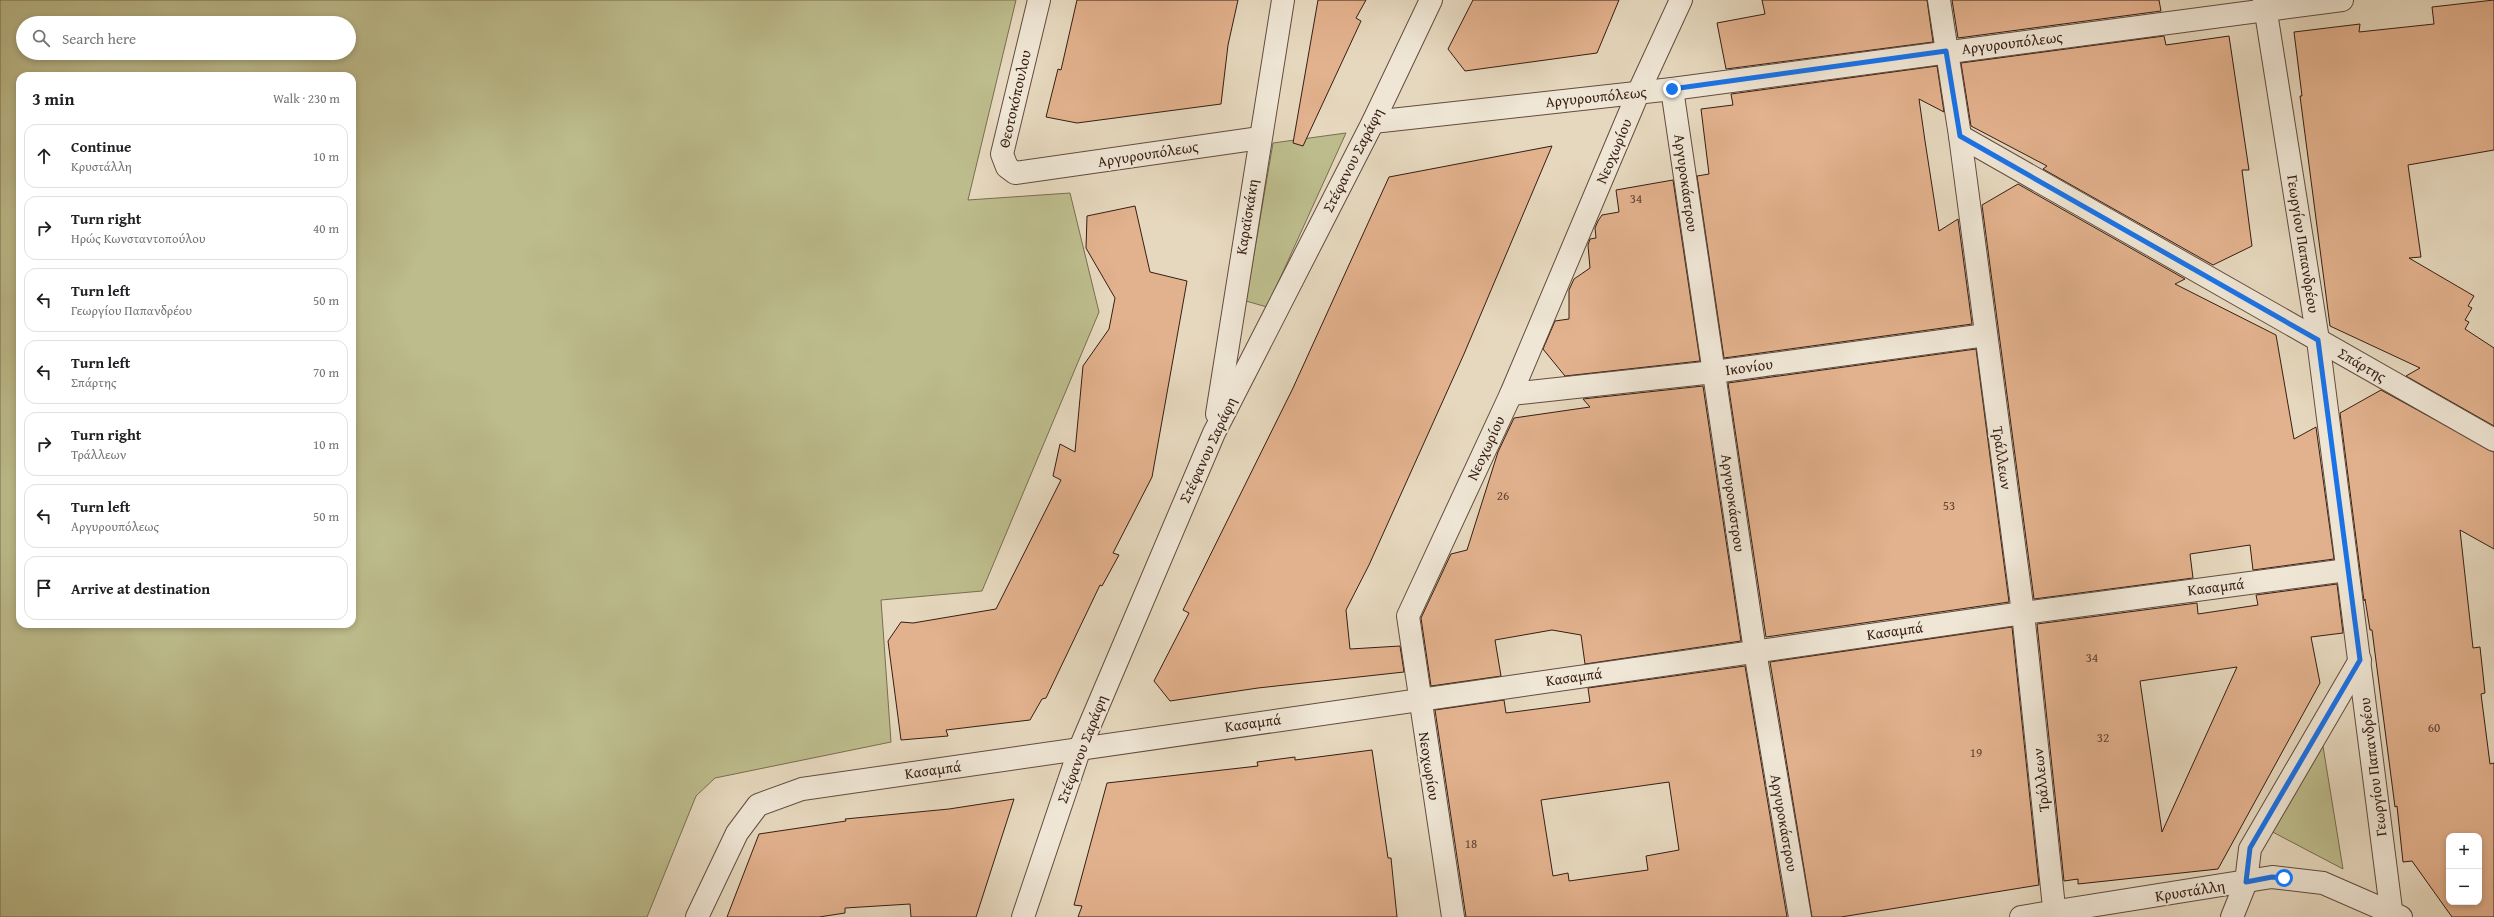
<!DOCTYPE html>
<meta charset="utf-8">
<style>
body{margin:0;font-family:"Gentium Book Plus",serif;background:#f6f6f6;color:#202124}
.controls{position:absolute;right:12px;bottom:12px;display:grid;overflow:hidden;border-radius:8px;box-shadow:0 2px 6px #0003}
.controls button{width:36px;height:36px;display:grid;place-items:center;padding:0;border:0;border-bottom:1px solid #e0e0e0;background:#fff;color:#202124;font:20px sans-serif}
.stop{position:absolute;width:12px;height:12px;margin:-9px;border:3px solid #1a73e8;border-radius:50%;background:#fff}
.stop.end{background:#1a73e8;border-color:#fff;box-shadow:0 1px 4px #0008}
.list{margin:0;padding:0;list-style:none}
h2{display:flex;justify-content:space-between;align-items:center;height:52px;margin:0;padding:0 16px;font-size:17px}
h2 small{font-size:13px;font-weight:400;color:#757577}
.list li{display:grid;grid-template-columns:26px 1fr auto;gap:12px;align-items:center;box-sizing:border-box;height:64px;margin:0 8px 8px;padding:0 8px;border:1px solid #e0e0e0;border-radius:12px}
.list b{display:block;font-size:15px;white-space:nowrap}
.list p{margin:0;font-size:13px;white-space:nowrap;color:#757577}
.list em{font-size:13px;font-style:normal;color:#757577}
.icon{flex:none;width:22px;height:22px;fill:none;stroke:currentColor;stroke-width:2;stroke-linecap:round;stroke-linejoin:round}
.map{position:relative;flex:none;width:2494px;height:917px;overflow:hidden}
.search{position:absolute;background:#fff;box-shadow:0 2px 6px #0003;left:16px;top:16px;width:340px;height:44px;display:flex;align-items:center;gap:10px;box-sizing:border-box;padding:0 14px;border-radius:22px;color:#757577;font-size:15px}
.panel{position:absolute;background:#fff;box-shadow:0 2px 6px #0003;left:16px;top:72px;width:340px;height:556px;border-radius:12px}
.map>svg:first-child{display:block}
.green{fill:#bdbc8c;stroke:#7a6d50;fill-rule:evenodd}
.building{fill:#e2b18d;stroke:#361e13;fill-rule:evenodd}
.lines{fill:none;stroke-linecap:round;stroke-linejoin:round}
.minor-casing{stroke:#624c3e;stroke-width:24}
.minor{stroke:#efe6d5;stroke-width:22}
.route{stroke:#1a73e8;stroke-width:5}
.labels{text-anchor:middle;stroke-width:4;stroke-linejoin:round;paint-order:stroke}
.number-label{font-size:13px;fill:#614332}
.street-label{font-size:15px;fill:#361e13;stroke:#efe6d5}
</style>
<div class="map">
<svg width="2494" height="917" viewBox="0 0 2494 917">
<rect width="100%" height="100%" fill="#e6d8be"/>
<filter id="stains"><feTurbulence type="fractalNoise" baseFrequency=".005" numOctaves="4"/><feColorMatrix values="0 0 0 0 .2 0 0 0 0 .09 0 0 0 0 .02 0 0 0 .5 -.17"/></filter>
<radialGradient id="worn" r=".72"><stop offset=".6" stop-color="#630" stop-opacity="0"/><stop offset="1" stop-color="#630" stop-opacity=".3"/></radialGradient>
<!-- green -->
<g class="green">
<path d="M0,0h1016l-48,200 102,-7 29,119 -117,279 -101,9 10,142 -176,36 -19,18 -49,121h-647zM23,23h326v30h-326zM20,76h332v548h-332z"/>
<polygon points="1346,133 1267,307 1246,301 1273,143"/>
<polygon points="2321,734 2343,869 2265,828"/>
</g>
<!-- building -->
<g class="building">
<polygon points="1077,0 1238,0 1228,45 1221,104 1077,123 1046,117 1058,69 1061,70"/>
<polygon points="1318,0 1366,0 1356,18 1361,21 1303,146 1293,143"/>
<polygon points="1473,0 1619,0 1597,53 1465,71 1448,49"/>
<polygon points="1762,0 1927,0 1933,42 1726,69 1717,23 1765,14"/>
<polygon points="1952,0 2159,0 2161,11 1958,38"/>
<polygon points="2494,0 2494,150 2408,165 2421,257 2409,258 2474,296 2468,306 2472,308 2465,320 2469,322 2465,329 2494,348 2494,426 2406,376 2420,368 2330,326 2300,96 2302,96 2294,32 2360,24 2359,32 2434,24 2432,7"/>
<polygon points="2164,36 2166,45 2229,36 2249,170 2242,170 2252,246 2213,265 2043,169 2047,166 1971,126 1961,63"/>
<polygon points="1937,66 1944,112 1919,99 1925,141 1939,231 1958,219 1972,324 1724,358 1697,176 1709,174 1701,109 1733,105 1731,94"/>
<polygon points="1552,146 1464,354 1369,565 1346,610 1350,649 1400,646 1404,672 1258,688 1170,701 1154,681 1189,613 1183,610 1293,388 1389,177"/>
<polygon points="1673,180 1700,361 1565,376 1543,349 1555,321 1569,319 1569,290 1574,279 1590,268 1588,245 1590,239 1596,238 1595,228 1598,221 1602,215 1619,212 1616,190"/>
<polygon points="2018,184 2185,279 2175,284 2276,335 2294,439 2316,427 2334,559 2253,570 2250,545 2190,554 2193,578 2034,599 1982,205"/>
<polygon points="1135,206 1150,272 1187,281 1152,477 1113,553 1119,555 1102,586 1100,585 1046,698 1042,699 1030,720 946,730 948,736 901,740 888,641 901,622 913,623 996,609 1061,480 1053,476 1060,444 1075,452 1083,366 1109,329 1115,298 1086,248 1087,216"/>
<polygon points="1976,349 2009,602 1766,637 1728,383"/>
<polygon points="1703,386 1741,641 1585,664 1581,635 1552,630 1495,640 1501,676 1431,686 1421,618 1451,554 1467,550 1498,452 1514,418 1590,407 1583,399"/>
<path d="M2381,390l113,62v97l-34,-19 13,118 7,-1 5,46 -4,1 9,70 4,-1v154h-42l-40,-56 -9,1 -6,-56 -2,1 -23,-177h-2l-5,-31 -1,2 -24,-188zM2449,836h30v66h-30z"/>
<path d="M2337,584l6,49 -32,4 9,46 -102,186 -140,15v-5l-14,2 -27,-257 160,-21 1,11 60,-9 -2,-10zM2237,667l-75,165 -22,-151z"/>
<polygon points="2012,627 2039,885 1841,917 1812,917 1770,662"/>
<path d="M1745,666l42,251h-321l-31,-207 69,-10 2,13 84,-11 -2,-14zM1669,782l10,68 -33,6 2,14 -79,11 -1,-8 -15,3 -12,-76z"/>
<polygon points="1372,750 1388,858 1391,858 1397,917 1078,917 1082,906 1074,905 1107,783 1258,766 1257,762 1295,757 1295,760"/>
<polygon points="1014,799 976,917 911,917 910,904 845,908 845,913 819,917 727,917 759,834 846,821 845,819 949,809"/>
</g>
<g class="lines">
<defs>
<g id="minor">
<polyline points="1039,0 1002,154 1007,167 1015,173 1260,138"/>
<polyline points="1939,0 1960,136 2023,613 2055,917"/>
<polyline points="2264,0 2318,340 2392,917"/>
<polyline points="1672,89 1755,651 1800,917"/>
<polyline points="1373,122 1672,89 2342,0"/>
<polyline points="1960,136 2494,440"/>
<polyline points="1511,394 1714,372 1986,335"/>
<polyline points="1217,414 1283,0"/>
<polyline points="697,917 737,833 758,805 802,789 2023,613 2347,570"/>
<polyline points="1023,917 1080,748 1214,433 1373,122 1431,0"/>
<polyline points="1453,917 1408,616 1511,394 1639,91 1681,0"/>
<polyline points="2021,917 2272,877 2323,883 2401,917"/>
<polyline points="2232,917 2246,882 2250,849 2360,660"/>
</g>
</defs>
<!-- minor casing -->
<use href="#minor" class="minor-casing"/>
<!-- minor -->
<use href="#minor" class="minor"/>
</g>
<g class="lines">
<!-- route -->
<polyline class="route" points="1672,89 1946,51 1960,136 2318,340 2360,660 2250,848 2246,882 2272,877 2284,878"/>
</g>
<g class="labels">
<!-- number labels -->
<g class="number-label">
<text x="1636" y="203">34</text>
<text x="1503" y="500">26</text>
<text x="1949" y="510">53</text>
<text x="2092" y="662">34</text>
<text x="2434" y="732">60</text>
<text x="2103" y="742">32</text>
<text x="1976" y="757">19</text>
<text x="1471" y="848">18</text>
</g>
<!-- street labels -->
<g class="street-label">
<text transform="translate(2012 43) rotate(-7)" y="5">Αργυρουπόλεως</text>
<text transform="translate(1596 97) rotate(-6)" y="5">Αργυρουπόλεως</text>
<text transform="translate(1015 99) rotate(-77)" y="5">Θεοτοκόπουλου</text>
<text transform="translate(1614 151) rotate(-67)" y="5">Νεοχωρίου</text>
<text transform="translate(1148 154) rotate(-9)" y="5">Αργυρουπόλεως</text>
<text transform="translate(1353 160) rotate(-63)" y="5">Στέφανου Σαράφη</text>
<text transform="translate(1686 183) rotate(82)" y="5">Αργυροκάστρου</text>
<text transform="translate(1247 217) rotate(-81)" y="5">Καραϊσκάκη</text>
<text transform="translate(2303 244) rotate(81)" y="5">Γεωργίου Παπανδρέου</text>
<text transform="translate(2362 365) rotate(30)" y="5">Σπάρτης</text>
<text transform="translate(1749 367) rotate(-8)" y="5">Ικονίου</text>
<text transform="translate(1486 448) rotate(-65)" y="5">Νεοχωρίου</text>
<text transform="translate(1208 450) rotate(-65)" y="5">Στέφανου Σαράφη</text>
<text transform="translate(2002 458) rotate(82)" y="5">Τράλλεων</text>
<text transform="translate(1733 503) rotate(82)" y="5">Αργυροκάστρου</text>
<text transform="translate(2216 587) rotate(-7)" y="5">Κασαμπά</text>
<text transform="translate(1895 631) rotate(-8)" y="5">Κασαμπά</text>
<text transform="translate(1574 677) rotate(-8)" y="5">Κασαμπά</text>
<text transform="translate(1253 723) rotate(-8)" y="5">Κασαμπά</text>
<text transform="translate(1082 749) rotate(-69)" y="5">Στέφανου Σαράφη</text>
<text transform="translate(1429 766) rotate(81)" y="5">Νεοχωρίου</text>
<text transform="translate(2373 767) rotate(-97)" y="5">Γεωργίου Παπανδρέου</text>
<text transform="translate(933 770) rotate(-8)" y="5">Κασαμπά</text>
<text transform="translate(2041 780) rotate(-96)" y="5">Τράλλεων</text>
<text transform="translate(1784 823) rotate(80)" y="5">Αργυροκάστρου</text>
<text transform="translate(2190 891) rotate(-9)" y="5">Κρυστάλλη</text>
</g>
</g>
<rect width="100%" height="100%" filter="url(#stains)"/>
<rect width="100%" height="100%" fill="url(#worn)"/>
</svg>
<div class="controls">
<button>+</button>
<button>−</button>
</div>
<div class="stop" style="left:2284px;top:878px"></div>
<div class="stop end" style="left:1672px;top:89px"></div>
<div class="search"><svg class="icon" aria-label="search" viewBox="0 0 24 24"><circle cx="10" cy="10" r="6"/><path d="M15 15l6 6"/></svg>Search here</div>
<section class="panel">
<h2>3 min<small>Walk · 230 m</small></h2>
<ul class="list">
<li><svg class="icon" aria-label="ahead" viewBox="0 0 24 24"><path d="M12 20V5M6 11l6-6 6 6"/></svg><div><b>Continue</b><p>Κρυστάλλη</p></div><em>10 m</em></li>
<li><svg class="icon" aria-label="right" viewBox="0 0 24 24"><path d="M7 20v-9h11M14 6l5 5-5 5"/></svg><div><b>Turn right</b><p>Ηρώς Κωνσταντοπούλου</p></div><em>40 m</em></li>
<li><svg class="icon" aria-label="left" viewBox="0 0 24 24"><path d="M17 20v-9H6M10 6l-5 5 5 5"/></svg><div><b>Turn left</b><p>Γεωργίου Παπανδρέου</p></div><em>50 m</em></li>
<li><svg class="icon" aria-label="left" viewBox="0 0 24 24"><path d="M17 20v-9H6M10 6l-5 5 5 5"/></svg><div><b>Turn left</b><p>Σπάρτης</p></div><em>70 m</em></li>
<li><svg class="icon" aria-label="right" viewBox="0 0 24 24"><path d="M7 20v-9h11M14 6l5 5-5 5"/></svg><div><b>Turn right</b><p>Τράλλεων</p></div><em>10 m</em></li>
<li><svg class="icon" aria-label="left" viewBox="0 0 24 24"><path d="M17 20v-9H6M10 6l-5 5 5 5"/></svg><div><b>Turn left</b><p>Αργυρουπόλεως</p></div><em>50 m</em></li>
<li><svg class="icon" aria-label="arrive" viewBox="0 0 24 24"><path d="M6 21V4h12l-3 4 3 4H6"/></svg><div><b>Arrive at destination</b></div></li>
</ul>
</section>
</div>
